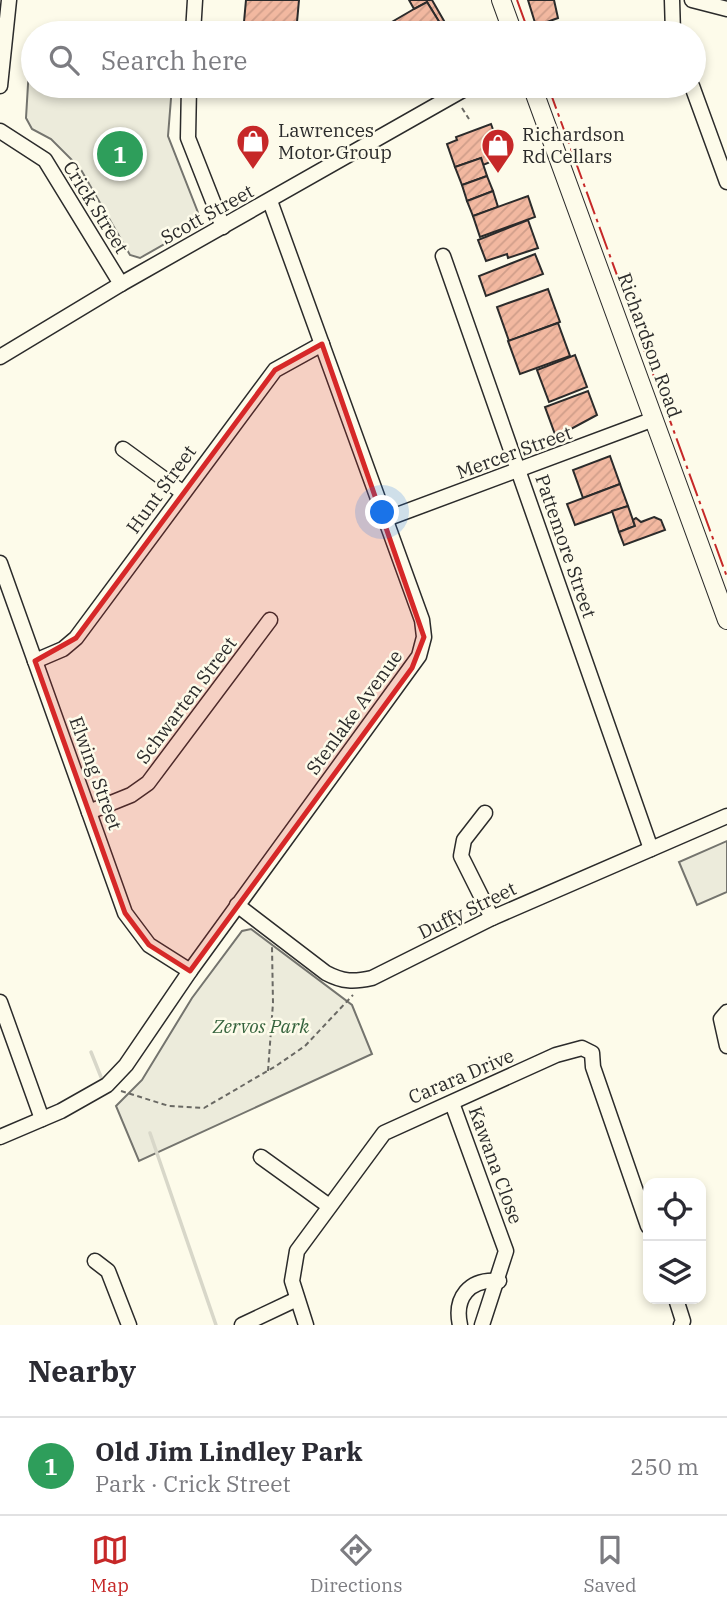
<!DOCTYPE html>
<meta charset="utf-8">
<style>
body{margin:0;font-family:"IBM Plex Serif",serif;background:#f2f2f3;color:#2b2b33}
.controls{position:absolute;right:21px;bottom:21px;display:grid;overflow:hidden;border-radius:14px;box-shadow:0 4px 10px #0003}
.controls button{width:63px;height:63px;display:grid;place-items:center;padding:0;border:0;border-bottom:2px solid #e1e1e2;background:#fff;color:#2b2b33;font:35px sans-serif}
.you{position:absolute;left:383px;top:513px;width:24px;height:24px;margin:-18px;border:5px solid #fff;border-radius:50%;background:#1a73e8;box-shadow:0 0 0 10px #1a73e833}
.badge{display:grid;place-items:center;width:46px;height:46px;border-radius:50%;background:#c62828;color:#fff;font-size:23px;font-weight:700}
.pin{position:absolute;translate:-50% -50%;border:4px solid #fff;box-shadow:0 2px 7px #0006}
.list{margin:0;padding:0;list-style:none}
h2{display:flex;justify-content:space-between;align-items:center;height:91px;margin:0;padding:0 28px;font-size:30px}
h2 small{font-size:23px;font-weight:400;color:#7c7c81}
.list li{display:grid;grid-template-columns:46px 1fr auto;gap:21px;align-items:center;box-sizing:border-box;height:98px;padding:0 28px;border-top:2px solid #e1e1e2}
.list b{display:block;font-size:26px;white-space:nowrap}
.list p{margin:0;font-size:23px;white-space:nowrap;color:#7c7c81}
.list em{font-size:23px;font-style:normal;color:#7c7c81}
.icon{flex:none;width:38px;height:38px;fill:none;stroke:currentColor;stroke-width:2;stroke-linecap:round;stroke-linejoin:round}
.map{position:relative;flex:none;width:727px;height:1325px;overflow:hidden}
.search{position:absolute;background:#fff;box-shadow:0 4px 10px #0003;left:21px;right:21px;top:21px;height:77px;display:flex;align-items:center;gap:18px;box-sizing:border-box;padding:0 24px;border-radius:38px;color:#7c7c81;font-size:26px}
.sheet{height:189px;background:#fff}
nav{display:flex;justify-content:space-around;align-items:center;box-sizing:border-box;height:98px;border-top:2px solid #e1e1e2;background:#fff;font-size:19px;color:#7c7c81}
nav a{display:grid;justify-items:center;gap:4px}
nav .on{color:#c62828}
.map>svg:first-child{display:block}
.park{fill:#ecebdb;stroke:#74746e;stroke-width:2}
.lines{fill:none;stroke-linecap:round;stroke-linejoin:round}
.stream{stroke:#d8d7c9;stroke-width:3.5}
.building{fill:url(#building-hatch);stroke:#2b2b2b;stroke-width:2}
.minor-casing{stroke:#2b2b2b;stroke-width:17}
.major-casing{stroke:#2b2b2b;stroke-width:20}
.path{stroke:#6a6964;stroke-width:2;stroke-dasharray:5 3.5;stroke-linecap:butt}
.minor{stroke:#fdfbea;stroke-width:14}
.major{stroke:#fdfbea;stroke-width:18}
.power{stroke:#c62828;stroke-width:2;stroke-dasharray:24 5 3.5 5;stroke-linecap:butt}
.marked{fill:#d62828;fill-opacity:0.2;stroke:#d62828;stroke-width:5;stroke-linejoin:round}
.labels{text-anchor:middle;stroke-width:5;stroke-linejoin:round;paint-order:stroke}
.poi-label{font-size:19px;fill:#2b2b2b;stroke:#fdfbea;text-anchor:start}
.street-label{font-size:19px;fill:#2b2b2b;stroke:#fdfbea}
.park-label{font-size:19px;font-style:italic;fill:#34623c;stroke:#fdfbea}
</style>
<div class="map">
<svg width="727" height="1325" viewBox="0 0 727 1325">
<defs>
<pattern id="building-hatch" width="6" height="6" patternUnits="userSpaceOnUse" patternTransform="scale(1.75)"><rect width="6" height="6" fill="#f2b8a0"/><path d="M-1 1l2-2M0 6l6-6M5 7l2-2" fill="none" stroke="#d09e8a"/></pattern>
</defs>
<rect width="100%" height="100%" fill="#fdfbea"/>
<!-- park -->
<g class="park">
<polygon points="30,51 33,51 33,86 172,86 168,136 199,215 196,226 140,258 130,255 80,168 51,139 32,129 26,118"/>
<polygon points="727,841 727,892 697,905 679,862"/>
<polygon points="251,929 352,1005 372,1054 139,1161 116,1106 142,1080 192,998 242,931"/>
</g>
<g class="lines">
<!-- stream -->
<g class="stream">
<polyline points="91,1052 101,1077"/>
<polyline points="150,1133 216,1325"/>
</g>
</g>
<!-- building -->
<g class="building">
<polygon points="246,0 299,0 296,33 243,33"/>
<polygon points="409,0 432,0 451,33 446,33 427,2 414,9"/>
<polygon points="528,0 554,0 558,18 536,26"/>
<polygon points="427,2 446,33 373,33 414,9"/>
<polygon points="380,86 400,86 385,94"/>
<polygon points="491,124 503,157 483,165 481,158 455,167 447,144 457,140 456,137"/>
<polygon points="481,158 487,176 462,185 455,167"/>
<polygon points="487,176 493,191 467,201 462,185"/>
<polygon points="493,191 498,207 473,216 467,201"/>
<polygon points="528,196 535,217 480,237 473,216"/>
<polygon points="528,220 538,248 508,258 507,254 486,261 478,240"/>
<polygon points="535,254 543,274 486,296 479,276"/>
<polygon points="548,289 560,322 509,341 497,307"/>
<polygon points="558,323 570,356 520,374 508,341"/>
<polygon points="575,355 587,387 549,402 537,370"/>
<polygon points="588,391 597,415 556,437 545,407"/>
<polygon points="610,456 620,484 583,498 573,470"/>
<polygon points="620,484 628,506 575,525 567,504"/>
<polygon points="628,506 635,526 619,532 612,511"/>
<polygon points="654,517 661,520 665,530 624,545 619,532 635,526 633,520 636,518 641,522"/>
</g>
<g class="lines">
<defs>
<g id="minor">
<polyline points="672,0 673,33"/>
<polyline points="692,0 727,9"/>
<polyline points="193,33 195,0"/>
<polyline points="0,86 9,0"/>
<polyline points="189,86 188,138 223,227"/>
<polyline points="692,86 727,182"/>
<polyline points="0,131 45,160 121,284"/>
<polyline points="443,256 651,849"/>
<polyline points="0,357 121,284 470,86"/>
<polyline points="123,449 182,492"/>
<polyline points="386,519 654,419"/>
<polyline points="0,563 125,913 149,945 190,971"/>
<polyline points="35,661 63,649 76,638 275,370 322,344"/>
<polyline points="89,812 131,795 148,783 270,620"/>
<polyline points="485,813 464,840 461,856 492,918"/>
<path d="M237,905l89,68c17,9 28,9 46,5l120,-60 235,-102"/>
<polyline points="0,1002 42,1119"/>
<polyline points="727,1012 721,1019 727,1046"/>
<polyline points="452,1103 506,1251 482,1325"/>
<polyline points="0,1137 61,1111 107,1085 126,1065 190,971 419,656 424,637 422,620 270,201"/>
<polyline points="261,1157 329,1206"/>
<polyline points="95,1261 108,1271 129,1325"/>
<polyline points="676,1299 683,1321 681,1325"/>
<polyline points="242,1325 297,1299"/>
<polyline points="306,1325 292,1281 297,1251 384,1133 556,1055 582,1048 592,1053 593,1067 648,1226"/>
<path d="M460,1325c-6,-27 9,-47 39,-44"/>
</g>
<g id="major">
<polyline points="501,0 513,33"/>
<polyline points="532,86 727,620"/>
</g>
</defs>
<!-- minor casing -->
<use href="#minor" class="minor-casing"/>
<!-- major casing -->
<use href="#major" class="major-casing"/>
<!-- path -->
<g class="path">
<polyline points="462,108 469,119"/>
<polyline points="268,1071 273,1003 272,947"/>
<polyline points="121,1091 169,1106 204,1108 276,1066 305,1046 353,995"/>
</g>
<!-- minor -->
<use href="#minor" class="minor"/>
<!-- major -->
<use href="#major" class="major"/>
<!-- power -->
<g class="power">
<polyline points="517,0 529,33"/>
<polyline points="548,86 727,577"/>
</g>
</g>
<!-- marked area -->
<path class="marked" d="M322,344l102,293 -12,31 -222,303 -41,-26 -24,-32 -90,-252 41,-23 199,-268z"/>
<!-- icons -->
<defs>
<symbol id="shop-pin" viewBox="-11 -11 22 30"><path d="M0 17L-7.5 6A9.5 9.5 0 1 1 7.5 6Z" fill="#c62828" stroke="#fdfbea"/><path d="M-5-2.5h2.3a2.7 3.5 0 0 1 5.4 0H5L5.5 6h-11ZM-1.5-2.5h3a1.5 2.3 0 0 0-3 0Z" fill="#fff"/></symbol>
</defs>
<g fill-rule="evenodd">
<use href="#shop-pin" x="234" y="122" width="38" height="52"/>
<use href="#shop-pin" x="479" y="126" width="38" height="52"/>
</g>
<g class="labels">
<!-- poi labels -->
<g class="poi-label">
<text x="278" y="137">Lawrences<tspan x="278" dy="22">Motor Group</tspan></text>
<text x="522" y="141">Richardson<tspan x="522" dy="22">Rd Cellars</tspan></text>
</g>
<!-- street labels -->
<g class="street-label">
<text transform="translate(96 207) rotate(58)" y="7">Crick Street</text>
<text transform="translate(207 214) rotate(-29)" y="7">Scott Street</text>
<text transform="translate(650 345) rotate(70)" y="7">Richardson Road</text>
<text transform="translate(514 452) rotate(-20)" y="7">Mercer Street</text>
<text transform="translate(161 489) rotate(-54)" y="7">Hunt Street</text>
<text transform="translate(566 546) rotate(71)" y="7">Pattemore Street</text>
<text transform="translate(186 700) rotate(-53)" y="7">Schwarten Street</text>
<text transform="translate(354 712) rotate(-54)" y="7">Stenlake Avenue</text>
<text transform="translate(96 773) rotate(70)" y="7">Elwing Street</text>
<text transform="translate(467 910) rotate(-26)" y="7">Duffy Street</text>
<text transform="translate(461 1076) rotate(-23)" y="7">Carara Drive</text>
<text transform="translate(496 1165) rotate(70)" y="7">Kawana Close</text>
</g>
<!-- park labels -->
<g class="park-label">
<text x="261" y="1033">Zervos Park</text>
</g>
</g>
</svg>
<div class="controls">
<button><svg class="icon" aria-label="locate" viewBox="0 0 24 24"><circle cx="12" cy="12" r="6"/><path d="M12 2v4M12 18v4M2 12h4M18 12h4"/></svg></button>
<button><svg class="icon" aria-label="layers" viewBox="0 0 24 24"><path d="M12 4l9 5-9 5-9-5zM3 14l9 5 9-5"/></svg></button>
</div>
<div class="you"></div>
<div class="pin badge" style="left:120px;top:154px;background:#2e9e5b">1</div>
<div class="search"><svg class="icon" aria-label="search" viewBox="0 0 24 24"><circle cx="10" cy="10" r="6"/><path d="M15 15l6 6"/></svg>Search here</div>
</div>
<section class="sheet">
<h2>Nearby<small></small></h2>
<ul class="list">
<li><span class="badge" style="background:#2e9e5b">1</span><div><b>Old Jim Lindley Park</b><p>Park · Crick Street</p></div><em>250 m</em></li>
</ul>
</section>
<nav>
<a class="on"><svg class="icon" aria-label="map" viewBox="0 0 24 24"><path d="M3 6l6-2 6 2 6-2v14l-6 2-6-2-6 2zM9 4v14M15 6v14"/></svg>Map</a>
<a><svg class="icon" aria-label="directions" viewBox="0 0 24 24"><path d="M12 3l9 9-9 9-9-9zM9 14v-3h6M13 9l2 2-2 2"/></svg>Directions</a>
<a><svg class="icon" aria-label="saved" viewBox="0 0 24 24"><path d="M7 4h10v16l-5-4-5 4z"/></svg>Saved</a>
</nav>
